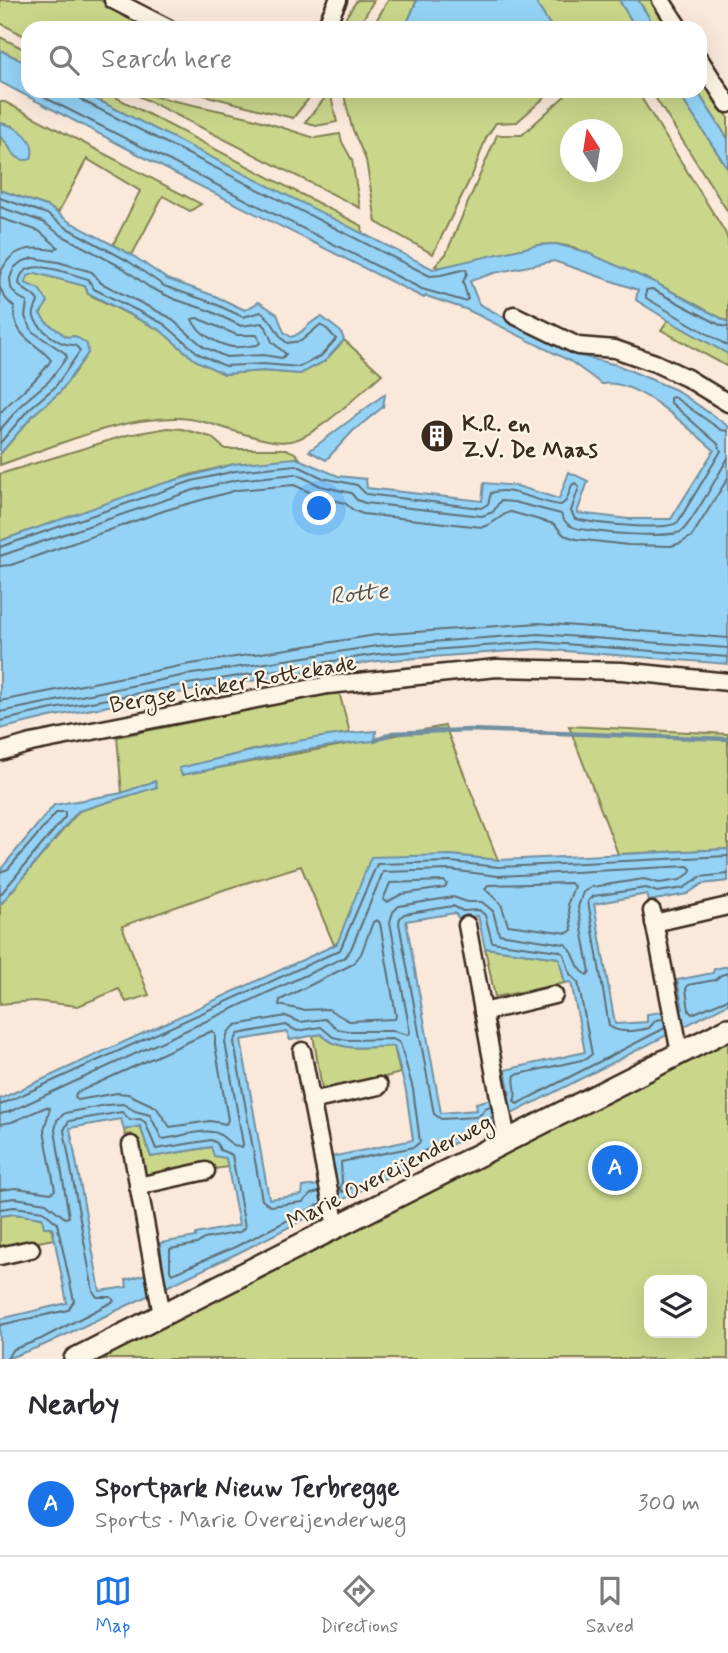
<!DOCTYPE html>
<meta charset="utf-8">
<style>
body{margin:0;font-family:Mynerve,sans-serif;background:#f2f2f3;color:#2b2b33}
.controls{position:absolute;right:21px;bottom:21px;display:grid;overflow:hidden;border-radius:14px;box-shadow:0 7px 28px #0002}
.controls button{width:63px;height:63px;display:grid;place-items:center;padding:0;border:0;border-bottom:2px solid #e1e1e2;background:#fff;color:#2b2b33;font:35px sans-serif}
.compass{position:absolute;left:560px;top:119px;width:63px;height:63px;border-radius:50%;background:#fff;box-shadow:0 7px 28px #0002;rotate:348deg}
.you{position:absolute;left:320px;top:509px;width:24px;height:24px;margin:-18px;border:5px solid #fff;border-radius:50%;background:#1a73e8;box-shadow:0 0 0 10px #1a73e833}
.badge{display:grid;place-items:center;width:46px;height:46px;border-radius:50%;background:#1a73e8;color:#fff;font-size:23px;font-weight:700}
.pin{position:absolute;translate:-50% -50%;border:4px solid #fff;box-shadow:0 2px 7px #0006}
.list{margin:0;padding:0;list-style:none}
h2{display:flex;justify-content:space-between;align-items:center;height:91px;margin:0;padding:0 28px;font-size:30px}
h2 small{font-size:23px;font-weight:400;color:#7c7c81}
.list li{display:grid;grid-template-columns:46px 1fr auto;gap:21px;align-items:center;box-sizing:border-box;height:105px;padding:0 28px;border-top:2px solid #e1e1e2}
.list b{display:block;font-size:26px;white-space:nowrap}
.list p{margin:0;font-size:23px;white-space:nowrap;color:#7c7c81}
.list em{font-size:23px;font-style:normal;color:#7c7c81}
.icon{flex:none;width:38px;height:38px;fill:none;stroke:currentColor;stroke-width:2;stroke-linecap:round;stroke-linejoin:round}
.map{position:relative;flex:none;width:728px;height:1359px;overflow:hidden}
.search{position:absolute;background:#fff;box-shadow:0 7px 28px #0002;left:21px;right:21px;top:21px;height:77px;display:flex;align-items:center;gap:18px;box-sizing:border-box;padding:0 24px;border-radius:21px;color:#7c7c81;font-size:26px}
.sheet{height:196px;background:#fff}
nav{display:flex;justify-content:space-around;align-items:center;box-sizing:border-box;height:98px;border-top:2px solid #e1e1e2;background:#fff;font-size:19px;color:#7c7c81}
nav a{display:grid;justify-items:center;gap:4px}
nav .on{color:#1a73e8}
.map>svg:first-child{display:block}
.green{fill:#cad78b;stroke:#828054;stroke-width:2;fill-rule:evenodd}
.water{fill:#95d3f6;stroke:#718fa0;stroke-width:2;fill-rule:evenodd}
.lines{fill:none;stroke-linecap:round;stroke-linejoin:round}
.shore{stroke:#5f6e74;stroke-width:2}
.stream{stroke:#718fa0;stroke-width:4.5}
.minor-casing{stroke:#3b2a1e;stroke-width:21}
.tertiary-casing{stroke:#3b2a1e;stroke-width:26}
.minor{stroke:#fcf5e5;stroke-width:16}
.tertiary{stroke:#fcf5e5;stroke-width:21}
.labels{text-anchor:middle;stroke-width:5;stroke-linejoin:round;paint-order:stroke}
.poi-label{font-size:23px;font-weight:bold;fill:#3b2a1e;stroke:#fcf5e5;text-anchor:start}
.street-label{font-size:23px;fill:#3b2a1e;stroke:#fcf5e5}
.water-label{font-size:24px;font-style:italic;fill:#525454;stroke:#fcf5e5}
</style>
<div class="map">
<svg width="728" height="1359" viewBox="0 0 728 1359">
<rect width="100%" height="100%" fill="#fae9db"/>
<filter id="ink" filterUnits="userSpaceOnUse"><feTurbulence type="fractalNoise" baseFrequency=".0143" numOctaves="2"/><feDisplacementMap in="SourceGraphic" scale="14" xChannelSelector="R" yChannelSelector="G"/><feConvolveMatrix kernelMatrix="1 2 1 2 8 2 1 2 1" color-interpolation-filters="sRGB"/></filter>
<g filter="url(#ink)">
<!-- green -->
<g class="green">
<polygon points="0,0 100,0 156,28 28,28 28,38 0,23"/>
<polygon points="357,0 374,0 358,28 339,28"/>
<polygon points="388,0 417,0 405,28 372,28"/>
<polygon points="534,0 619,0 636,28 552,28"/>
<polygon points="638,0 652,0 670,28 656,28"/>
<polygon points="0,37 28,51 28,64 0,50"/>
<polygon points="700,74 728,117 728,139 697,91 700,91"/>
<polygon points="80,91 104,91 362,226 363,235"/>
<polygon points="129,91 249,117 315,138 340,134 342,142 352,160 360,208"/>
<polygon points="188,91 280,91 290,96 298,94 300,91 315,91 293,118"/>
<polygon points="343,91 552,91 517,122 496,123 486,138 473,173 433,254 376,222 366,160 352,128"/>
<path d="M570,91h67l88,141 3,8v82l-72,-39 -83,-36 -17,-3 -18,1 -98,23 -5,-2 11,-12 51,-119h25zM570,130h42v42h-42z"/>
<polygon points="651,91 677,91 728,169 728,212"/>
<polygon points="330,92 337,122 316,126 305,122"/>
<polygon points="0,102 5,102 201,204 190,211 163,196 132,255 113,245 140,191 87,159 58,213 49,207 0,190 0,136 8,144 12,152 13,126 0,123"/>
<path d="M36,273l49,13 3,8 72,36 35,30 29,14 39,-3 37,3 25,-13 19,-21 38,34c-21,18 -65,62 -91,67 -16,3 -32,-3 -47,-7 -22,-6 -45,-16 -68,-16 -60,0 -120,28 -176,47v-11l34,-40 26,-22 28,-39 -13,-17 -8,1 -21,-15 -6,-8 7,-12 -22,-19 2,-7z"/>
<polygon points="668,320 728,354 728,367 661,330"/>
<polygon points="168,428 182,429 211,437 225,449 286,449 295,453 300,459 234,464 190,475 0,541 0,474 127,435"/>
<path d="M339,692l11,41c-60,10 -113,15 -169,42l264,-49 53,134 -47,-5 -117,90 -33,-79 -75,23 -104,37 27,69 -23,7 -7,-13 -41,17 -44,-5 -34,3v-99l79,-94 77,-24 -1,-6 -33,12 -5,-56z"/>
<polygon points="569,726 728,734 728,849 618,854"/>
<polygon points="485,948 559,958 565,983 495,997"/>
<path d="M728,1032v327h-646zM649,1280h53v53h-53z"/>
<path d="M321,1034c18,19 48,13 73,12l6,27 -77,21 -10,-59z"/>
<polygon points="140,1126 151,1157 212,1147 226,1158 228,1167 141,1180 132,1134 125,1135 124,1130"/>
<path d="M14,1214c21,3 35,0 40,25l-54,10v-33z"/>
</g>
<!-- water -->
<g class="water">
<polygon points="417,0 534,0 552,28 405,28"/>
<polygon points="619,0 638,0 656,28 636,28"/>
<path d="M0,50l28,14v27h52l353,178 105,-24 18,-1 30,8 70,31 72,39v32l-60,-34 -32,-20 2,-10 -84,-29 -60,12 -24,8 9,23 94,50 44,11 59,25 52,36v238l-189,-15 -161,12 -189,30 -139,26 -50,12v-188l158,-56 76,-21 62,-6 42,18 28,3 1,9 115,13 2,-18 33,3 42,13 10,-27 19,9 -11,32 52,6h42l43,-69c-26,-22 -76,-72 -112,-66l-32,-23 -102,-51 -42,-14 -2,2 -248,-124 -176,-92z"/>
<polygon points="677,91 697,91 728,139 728,169"/>
<path d="M0,123c17,3 38,16 31,36 -17,6 -20,-14 -31,-23z"/>
<path d="M0,190l49,17 19,14 64,34 35,24 48,17 30,14 14,-8 18,12 7,18 7,5c13,-3 18,-17 31,-20l19,15 3,8 -19,21 -25,13 -37,-3 -39,3 -29,-14 -35,-30 -72,-37 -3,-7 -49,-13 -8,3 -3,7 14,6 9,13 -8,12 6,8 21,15 8,-1 12,8 1,9 -28,39 -26,22 -34,40z"/>
<polygon points="385,394 383,407 353,431 326,460 309,451"/>
<path d="M376,731l-1,10c-65,5 -130,22 -193,34l-3,-7c65,-15 129,-33 197,-37z"/>
<polygon points="155,781 157,787 78,811 0,905 0,870 54,805 122,793"/>
<path d="M728,849v32l-26,3 -15,10 -38,7 -2,-7 -53,10 21,120 32,-2v-8l36,-5 -6,-29 36,-7 1,-4 14,-3v38l-490,249 -194,92 -38,14h-6v-40l67,-16 -15,-76h-8l-2,-9 -28,-4 -14,2v-117l337,-155 34,-87 80,-2 47,5zM455,913l4,6 19,-3 7,32 74,10 6,25 6,-1 14,70 -80,18 5,24 -34,9 1,7 -36,3 -35,-192zM287,1032l3,8 31,-6c18,19 47,13 73,12l12,45 7,49 -82,17 4,26 -32,4 -1,8 -33,4 -28,-159zM121,1119l3,11 16,-4 11,31 60,-10 3,9 12,2 13,67 -43,9v3l-36,6 3,26 -37,11 1,7 -27,4 -30,-163z"/>
</g>
<g class="lines">
<!-- shore -->
<g class="shore">
<polyline points="32,91 422,289 464,301 468,299 463,282 467,273 466,269 441,275 430,276 83,101 79,97 78,91"/>
<path d="M0,198l47,16 18,13 63,34 36,25 49,17 30,14 18,-5c16,11 13,21 26,31l14,-2 19,-16 7,4 9,10 -15,17 -22,11 -36,-3 -38,2 -26,-12 -35,-30 -70,-35 -6,-10c-19,-5 -66,-26 -69,4 4,9 14,9 19,18 -1,5 -6,11 -4,16 3,10 22,25 32,27 8,2 9,-1 14,7l-25,36 -26,22 -29,34"/>
<polyline points="0,207 43,222 61,235 123,268 149,287 174,299 210,311 241,326 262,323 266,327 272,342 286,354 282,358 263,355 226,357 204,347 169,317 101,283 92,272 58,262 33,258 21,262 14,268 10,278 11,288 16,295 27,302 25,317 33,332 65,353 67,357 49,381 23,403 0,430"/>
<path d="M0,218l39,13 19,16 -4,3c-24,-4 -45,-2 -54,25"/>
<path d="M0,288l6,11 8,8c0,33 21,33 37,53 -12,20 -35,35 -51,53"/>
<path d="M197,318l40,17h20l3,8 -3,2c-9,1 -21,4 -29,1 -13,-3 -32,-15 -36,-27z"/>
<polyline points="728,327 722,326 652,289 646,290 646,298 728,346"/>
<path d="M0,547l192,-66 43,-10 61,-6 27,13 34,7 9,9 115,14 7,-4 3,-11c21,-8 48,11 70,12l5,-4 6,-16 3,-2 4,4 -8,24 4,8c18,4 91,13 103,3l43,-71 -3,-7 -48,-42v-4l4,-1 47,33 7,1"/>
<path d="M0,556l194,-66 42,-10 60,-6 25,12 30,7 6,7 8,3 117,13 11,-4 7,-11 14,1 47,12c2,5 5,10 10,12 11,7 102,13 111,5 12,-11 37,-58 46,-73"/>
<path d="M0,566l11,-1 155,-55 71,-20 57,-5 24,11 27,7 8,7 10,4 119,13c13,-2 21,-15 29,-15l43,12 10,11 12,4 52,6 43,1 10,-3 11,-7 36,-58"/>
<polyline points="0,701 185,665 376,635 539,623 728,638"/>
<polyline points="0,712 186,675 377,646 539,634 728,648"/>
<polyline points="0,721 48,710 188,684 378,654 539,642 728,657"/>
<polyline points="0,872 8,869 57,812 65,812 65,817 0,895"/>
<polygon points="444,881 447,884 445,888 402,894 387,902 383,900 390,883"/>
<polygon points="570,883 574,886 568,903 572,930 568,933 508,925 501,904 485,889 488,885"/>
<polygon points="377,920 380,923 396,1016 395,1019 349,1021 328,1009 302,1010 279,1005 280,1000 353,964 361,954 373,922"/>
<polyline points="728,973 721,975 715,980 688,985 686,989 689,1011 692,1014 728,999"/>
<path d="M663,1019l-7,1 -7,8c-12,3 -30,6 -40,-2l-21,-125 6,-5 52,-8 11,4 27,-4 16,-11 28,-3"/>
<polygon points="212,1031 215,1034 215,1045 228,1120 226,1124 210,1121 170,1127 156,1107 128,1094 117,1093 78,1100 75,1098 76,1093"/>
<polyline points="0,1105 340,950 377,864 451,862 498,867 728,856"/>
<path d="M491,1106l-6,2 -4,6 -5,3 -35,2 -7,-5 -35,-191 1,-5 4,-4 49,-8 10,5 16,-1 6,5 7,27 67,9 5,3 6,20 8,8 14,72 -6,5 -71,16c-3,8 4,17 -1,26l3,3 148,-76"/>
<path d="M0,1114l9,-2 336,-155 6,-8 32,-77 67,-2 48,6 190,-10 3,3 -1,4 -10,7 -21,3 -15,-4 -52,8 -9,5 -5,15 12,65 -3,3c-14,-9 -9,-21 -22,-31l-66,-10 -6,-23 -11,-9h-15l-14,-5 -54,9 -6,6 -3,10 20,110 -1,3 -16,-4h-45l-10,-2 -13,-10 -25,3 -14,-6 -50,9 -8,7 -3,10 18,102 -1,4c-14,-2 -18,-15 -29,-16 -15,-3 -35,6 -51,7l-12,-24 -15,-4 -12,-7 -17,1 -41,8 -8,7 -2,10 14,87 -4,1 -19,-15 -31,-5 -15,2"/>
<polyline points="0,1124 12,1122 46,1107 50,1108 44,1130 55,1190 51,1193 16,1188 0,1190"/>
<polyline points="319,1192 311,1194 303,1202 270,1206 262,1200 234,1042 238,1034 286,1025 297,1031 321,1027 333,1037 347,1040 393,1039 400,1043 413,1089 420,1142 414,1147 341,1162 342,1182 340,1188 342,1192 493,1117"/>
<polyline points="0,1209 14,1207 43,1211 57,1223 74,1301 68,1310 0,1325"/>
<polyline points="7,1359 12,1350 41,1339 114,1301 111,1297 97,1297 93,1291 64,1130 69,1121 122,1112 130,1120 140,1119 145,1122 156,1149 211,1140 217,1143 220,1150 232,1155 245,1227 240,1232 204,1239 197,1244 170,1249 170,1271 172,1274 235,1247 322,1203"/>
</g>
<!-- stream -->
<polyline class="stream" points="375,741 392,733 470,730 728,739"/>
<defs>
<g id="minor">
<polyline points="113,0 168,28"/>
<polyline points="661,0 679,28"/>
<polyline points="325,28 338,0"/>
<polyline points="700,60 728,104"/>
<polyline points="514,315 578,346 615,349 655,363 687,378 728,403"/>
<polyline points="0,752 31,743 328,685 497,668 622,671 728,682"/>
<polyline points="652,911 680,1053"/>
<polyline points="654,923 728,906"/>
<polyline points="467,925 507,1140"/>
<polyline points="483,1012 554,995"/>
<polyline points="302,1051 336,1227"/>
<polyline points="311,1101 379,1086"/>
<polyline points="131,1145 162,1315"/>
<polyline points="138,1186 206,1171"/>
<polyline points="0,1256 31,1249"/>
</g>
<polyline id="tertiary" points="75,1359 728,1029"/>
</defs>
<!-- minor casing -->
<use href="#minor" class="minor-casing"/>
<!-- tertiary casing -->
<use href="#tertiary" class="tertiary-casing"/>
<!-- minor -->
<use href="#minor" class="minor"/>
<!-- tertiary -->
<use href="#tertiary" class="tertiary"/>
</g>
</g>
<!-- icons -->
<defs>
<symbol id="building-disc" viewBox="-11 -11 22 22"><circle r="9.5" fill="#3b2a1e" stroke="#fcf5e5"/><path d="M-4-6H4V6H1V3H-1V6H-4ZM-2.5-4.3h1.7v1.8h-1.7ZM.8-4.3h1.7v1.8H.8ZM-2.5-1h1.7V.8h-1.7ZM.8-1h1.7V.8H.8Z" fill="#fff"/></symbol>
</defs>
<g fill-rule="evenodd">
<use href="#building-disc" x="418" y="417" width="38" height="38"/>
</g>
<g class="labels">
<!-- poi labels -->
<g class="poi-label">
<text x="462" y="431">K.R. en<tspan x="462" dy="26">Z.V. De Maas</tspan></text>
</g>
<!-- street labels -->
<g class="street-label">
<text transform="translate(233 683) rotate(-10)" y="8">Bergse Linker Rottekade</text>
<text transform="translate(389 1171) rotate(-27)" y="8">Marie Overeijenderweg</text>
</g>
<!-- water labels -->
<g class="water-label">
<text transform="translate(359 593) rotate(-6)" y="8">Rotte</text>
</g>
</g>
</svg>
<div class="controls">
<button><svg class="icon" aria-label="layers" viewBox="0 0 24 24"><path d="M12 4l9 5-9 5-9-5zM3 14l9 5 9-5"/></svg></button>
</div>
<svg class="compass" viewBox="-18 -18 36 36"><path d="M0-13l5 13h-10z" fill="#e53935"/><path d="M0 13l5-13h-10z" fill="#7c7c81"/></svg>
<div class="you"></div>
<div class="pin badge" style="left:615px;top:1168px">A</div>
<div class="search"><svg class="icon" aria-label="search" viewBox="0 0 24 24"><circle cx="10" cy="10" r="6"/><path d="M15 15l6 6"/></svg>Search here</div>
</div>
<section class="sheet">
<h2>Nearby<small></small></h2>
<ul class="list">
<li><span class="badge">A</span><div><b>Sportpark Nieuw Terbregge</b><p>Sports · Marie Overeijenderweg</p></div><em>300 m</em></li>
</ul>
</section>
<nav>
<a class="on"><svg class="icon" aria-label="map" viewBox="0 0 24 24"><path d="M3 6l6-2 6 2 6-2v14l-6 2-6-2-6 2zM9 4v14M15 6v14"/></svg>Map</a>
<a><svg class="icon" aria-label="directions" viewBox="0 0 24 24"><path d="M12 3l9 9-9 9-9-9zM9 14v-3h6M13 9l2 2-2 2"/></svg>Directions</a>
<a><svg class="icon" aria-label="saved" viewBox="0 0 24 24"><path d="M7 4h10v16l-5-4-5 4z"/></svg>Saved</a>
</nav>
